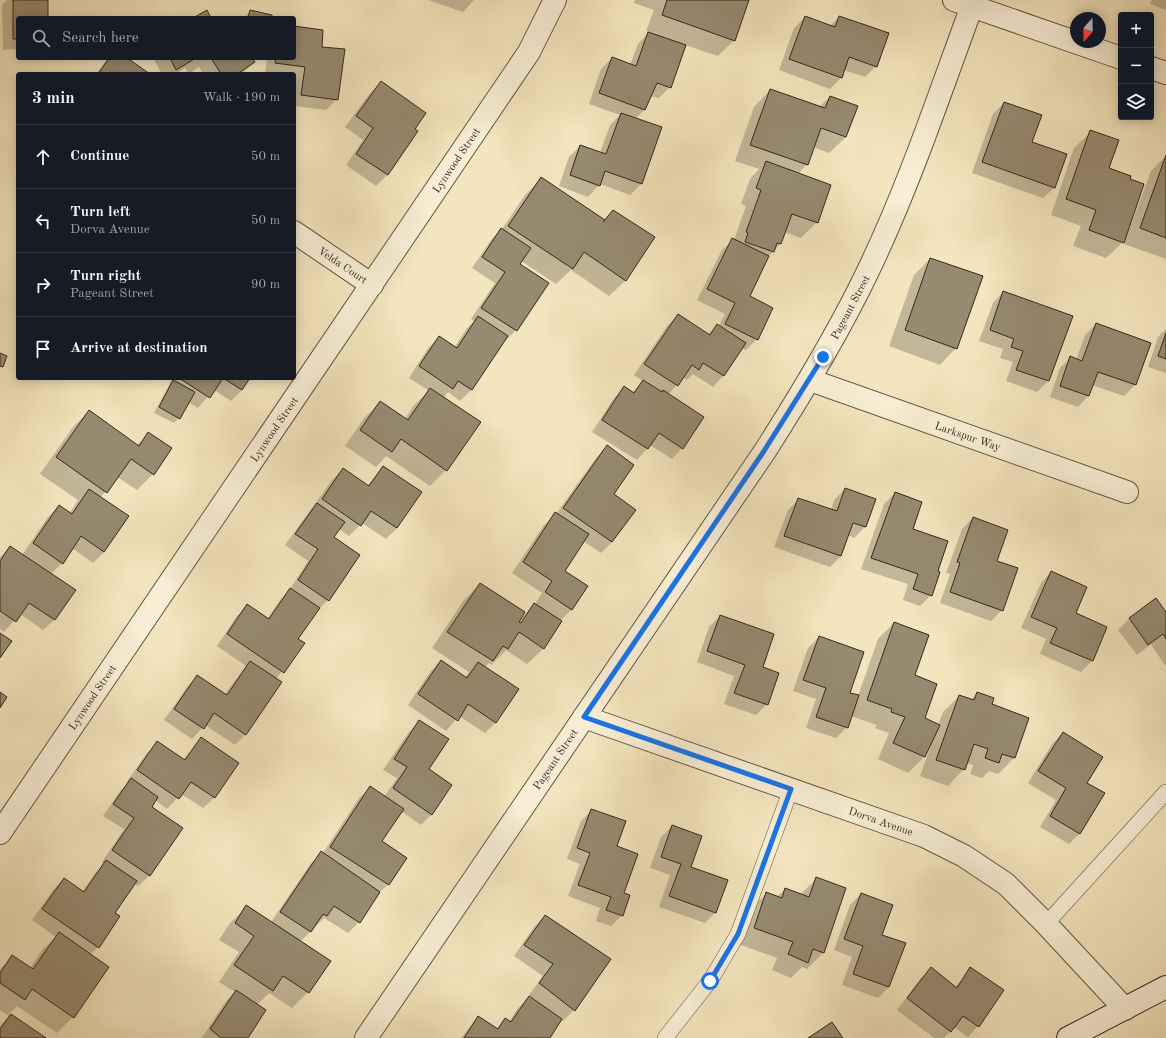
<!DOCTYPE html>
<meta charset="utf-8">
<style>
body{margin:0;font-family:"Old Standard TT",serif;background:#242831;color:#f1f3f6}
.controls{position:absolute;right:12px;top:12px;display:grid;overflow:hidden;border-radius:4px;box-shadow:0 2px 10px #0003}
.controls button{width:36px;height:36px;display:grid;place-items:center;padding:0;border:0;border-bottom:1px solid #363941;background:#171b24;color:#f1f3f6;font:20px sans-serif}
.compass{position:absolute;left:1070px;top:12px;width:36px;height:36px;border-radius:50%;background:#171b24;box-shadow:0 2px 10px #0003;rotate:200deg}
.stop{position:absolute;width:12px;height:12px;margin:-9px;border:3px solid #1a73e8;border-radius:50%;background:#fff}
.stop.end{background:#1a73e8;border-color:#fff;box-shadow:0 1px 4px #0008}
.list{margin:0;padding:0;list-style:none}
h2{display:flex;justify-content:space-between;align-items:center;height:52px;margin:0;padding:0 16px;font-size:17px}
h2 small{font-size:13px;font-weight:400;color:#9ea1a6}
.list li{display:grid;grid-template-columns:26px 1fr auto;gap:12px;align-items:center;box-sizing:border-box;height:64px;padding:0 16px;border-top:1px solid #363941}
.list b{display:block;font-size:15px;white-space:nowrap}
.list p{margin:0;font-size:13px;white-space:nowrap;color:#9ea1a6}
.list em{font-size:13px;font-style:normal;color:#9ea1a6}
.icon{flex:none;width:22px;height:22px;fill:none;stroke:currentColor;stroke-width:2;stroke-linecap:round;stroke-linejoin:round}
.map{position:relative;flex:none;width:1166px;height:1038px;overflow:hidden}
.search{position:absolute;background:#171b24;box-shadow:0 2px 10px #0003;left:16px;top:16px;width:280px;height:44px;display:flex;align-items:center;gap:10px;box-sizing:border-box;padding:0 14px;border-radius:4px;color:#9ea1a6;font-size:15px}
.panel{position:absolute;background:#171b24;box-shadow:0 2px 10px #0003;left:16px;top:72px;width:280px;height:308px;border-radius:4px}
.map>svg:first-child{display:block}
.shadow{fill:#0003}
.building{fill:#968a70;stroke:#32281c}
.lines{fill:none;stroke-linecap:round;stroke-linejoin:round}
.service-casing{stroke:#625744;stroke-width:16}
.minor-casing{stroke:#625744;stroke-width:24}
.secondary-casing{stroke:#32281c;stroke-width:24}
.service{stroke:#f7eed5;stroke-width:15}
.minor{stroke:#f7eed5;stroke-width:22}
.secondary{stroke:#f7eed5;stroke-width:22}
.route{stroke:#1a73e8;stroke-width:5}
.labels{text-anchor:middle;stroke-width:3;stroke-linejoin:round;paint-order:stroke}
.street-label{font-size:11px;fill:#32281c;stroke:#f7eed5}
</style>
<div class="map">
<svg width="1166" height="1038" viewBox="0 0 1166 1038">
<rect width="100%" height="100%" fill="#f3e5be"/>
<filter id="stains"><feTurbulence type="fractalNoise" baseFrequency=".005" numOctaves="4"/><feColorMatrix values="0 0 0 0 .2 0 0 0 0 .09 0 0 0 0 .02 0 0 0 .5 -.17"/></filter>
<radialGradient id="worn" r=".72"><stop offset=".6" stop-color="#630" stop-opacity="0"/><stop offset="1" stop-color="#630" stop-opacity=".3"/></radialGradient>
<!-- shadow -->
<g class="shadow">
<polygon points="7,0 47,0 47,18 18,18 18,49 3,50 2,5"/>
<polygon points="428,0 474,0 463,12"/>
<polygon points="635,0 748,0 734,40 718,56 685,45 670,87 659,98 651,96 645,109 635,119 661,128 641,184 630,195 600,184 588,197 559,186 569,157 580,146 600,153 610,125 620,115 589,104 601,69 612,58 630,65 638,44 649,32 646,31 654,10 634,3"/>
<polygon points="1152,0 1166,0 1166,10 1150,4"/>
<polygon points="250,11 271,18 244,18"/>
<polygon points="805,17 830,26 839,17 876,66 865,77 844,70 841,78 830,89 779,70 794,28"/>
<polygon points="294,27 337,99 326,110 294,106 294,74 265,74 267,58 294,58"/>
<polygon points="108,58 125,58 148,74 96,74"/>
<polygon points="153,58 251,58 254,62 242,74 203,74 199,67 189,74 185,68 175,74 162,74"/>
<polygon points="381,82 416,132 387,175 376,186 346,165 363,140 345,127 370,93"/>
<polygon points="770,90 819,107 830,97 846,137 829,153 813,147 807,164 798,174 817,222 801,238 784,232 780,244 767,258 748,296 757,339 746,350 742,348 723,376 713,387 693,374 687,380 683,377 668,395 682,448 672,459 650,445 637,460 592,432 614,398 624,388 632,393 643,381 634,375 667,326 678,315 707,335 717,325 719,326 725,314 697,300 722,250 734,240 746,206 741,204 750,179 759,169 735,161 754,107"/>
<polygon points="1004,103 1031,143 1054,188 1043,198 972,173 993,114"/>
<polygon points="1091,132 1108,168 1129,179 1123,242 1106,258 1073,246 1081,226 1051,215 1074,148"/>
<polygon points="1166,156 1166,259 1124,244 1151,171"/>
<polygon points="541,179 604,220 613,211 626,280 609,296 571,270 556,284 521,261 519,265 516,330 505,341 504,340 471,390 460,401 448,392 443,398 446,470 430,486 386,456 376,467 345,446 364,418 381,402 405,419 414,405 429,391 409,378 428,348 439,337 454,348 467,328 474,321 471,319 495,283 472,268 491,240 502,229 525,195"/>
<polygon points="930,259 956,348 940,365 889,346 914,275"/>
<polygon points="1003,292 1048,381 1037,392 1006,381 1013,362 1000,358 1003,349 979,341 993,303"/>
<polygon points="1096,324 1135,385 1124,396 1092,385 1088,396 1078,407 1050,397 1060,368 1070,358 1076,360 1085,335"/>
<polygon points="1166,329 1166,373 1148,367 1158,337"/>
<polygon points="142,378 150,378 147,381"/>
<polygon points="173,378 249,378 242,390 231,401 214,390 198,408 188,402 179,418 174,423 154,413"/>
<polygon points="89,411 137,445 149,434 153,474 137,490 117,477 100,498 128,517 104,552 93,563 72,548 62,563 51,574 74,591 54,620 43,630 20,614 4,632 0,629 0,557 10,547 22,555 48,517 59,506 69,514 78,500 40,474 73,427"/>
<polygon points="607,447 613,494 635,510 612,542 601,553 583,541 563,571 586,586 571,610 560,621 544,648 527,664 506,650 491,665 489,663 485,668 496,722 485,733 459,716 446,731 408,705 430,672 441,661 465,677 469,672 432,648 464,600 480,584 521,618 535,604 542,593 512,573 544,525 556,514 596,458"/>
<polygon points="383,467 397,528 386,539 362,523 349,536 339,529 333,537 359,555 328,600 317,611 297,640 303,643 276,679 246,734 235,745 205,725 192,739 164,720 187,687 198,676 225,694 246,666 217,646 236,617 247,606 267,619 280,600 288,592 308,561 285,545 332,480 343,469 367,486"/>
<polygon points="845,489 875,500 865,527 854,538 848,535 841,556 830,567 774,547 788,510 799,499 831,510 834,500"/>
<polygon points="895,493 912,529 931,595 920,606 903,600 908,584 861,569 884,504"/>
<polygon points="973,518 996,562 1002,610 991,621 940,603 950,574 946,573 962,529"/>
<polygon points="1051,572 1074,614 1106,628 1092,661 1081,672 1040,654 1046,639 1021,628 1041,583"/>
<polygon points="1155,599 1166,614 1166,667 1151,644 1137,655 1118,630 1129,619"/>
<polygon points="720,616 761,667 767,704 756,715 724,704 734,676 697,662 709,627"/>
<polygon points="894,623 914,676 924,719 938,725 943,712 959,696 971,700 977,693 990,705 1028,718 1014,758 998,774 989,771 982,778 970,774 973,765 966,763 964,769 948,786 920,776 931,746 929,746 924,757 908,773 878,759 889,733 875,728 877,725 851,716 847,727 836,738 806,728 816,699 793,691 808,648 819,637 849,693 858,696 878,639"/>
<polygon points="419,721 427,770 432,814 421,825 401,811 381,842 405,858 388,885 376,895 359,922 348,933 324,918 300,942 308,992 292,1008 269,993 257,1005 247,1038 202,1038 225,1002 235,992 219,982 239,952 219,940 230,923 247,907 271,922 311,863 323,853 359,798 370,788 384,797 397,778 383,770 409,732"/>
<polygon points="1063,733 1080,833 1069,844 1040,827 1056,800 1028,783 1052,744"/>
<polygon points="201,738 237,763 214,798 203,808 181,794 167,809 155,800 150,807 182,829 149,876 138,886 134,883 113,913 98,947 90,955 73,1017 57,1033 17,1006 9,1014 44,1038 0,1038 0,1026 9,1016 0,1010 0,969 13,956 30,968 43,949 56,937 32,920 53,890 64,879 82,892 96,872 105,864 102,862 124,829 103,816 121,790 128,783 127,782 146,754 157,743 183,760"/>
<polygon points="592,810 616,846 623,893 622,915 611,926 596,921 600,908 568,896 580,864 567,859 581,821"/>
<polygon points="672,826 690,868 716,912 705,923 659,907 670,875 650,868 661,837"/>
<polygon points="816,879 844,888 823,953 807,969 802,967 791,978 772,970 777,958 738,944 750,909 767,893 777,897 785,889 800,895"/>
<polygon points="861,894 881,935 889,987 878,998 842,985 852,957 834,950 850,905"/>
<polygon points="545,916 610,960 574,1010 563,1021 561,1020 549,1038 461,1038 478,1017 496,1029 505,1020 509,1022 518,1008 529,997 533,1000 533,999 529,995 543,976 514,956 534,927"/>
<polygon points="931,969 955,987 971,969 978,1026 968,1037 954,1027 944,1038 934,1038 897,1010 920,979"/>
</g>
<!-- building -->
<g class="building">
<polygon points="13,0 48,0 48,18 18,18 18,39 13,39"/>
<polygon points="667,0 749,0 735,41 662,15"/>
<polygon points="207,10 211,18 193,18"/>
<polygon points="250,10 272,15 272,18 248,18"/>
<polygon points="805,16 835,27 839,16 889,33 877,67 849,57 842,78 789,59"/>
<polygon points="294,26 323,30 322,47 345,49 338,100 301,95 305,67 275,63 276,58 294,58"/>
<polygon points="648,32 686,45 671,88 657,83 645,110 599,93 612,57 636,66"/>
<polygon points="109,58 127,58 150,74 98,74"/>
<polygon points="170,58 196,58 176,70"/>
<polygon points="211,58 252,58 255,62 237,74 221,74"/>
<polygon points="381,81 426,113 415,129 418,131 388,175 356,154 373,128 356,116"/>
<polygon points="770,89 825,108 830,96 858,106 846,137 821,128 808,165 750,145"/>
<polygon points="1004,102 1042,115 1032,142 1067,154 1055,188 982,162"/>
<polygon points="621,113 662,127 642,184 605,171 600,186 570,175 580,145 606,154"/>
<polygon points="1090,130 1119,140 1109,168 1131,176 1130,179 1144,184 1124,243 1089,230 1096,210 1066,199"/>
<polygon points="1166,155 1166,238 1140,228"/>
<polygon points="766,161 831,185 818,223 792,214 781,244 777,243 774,252 745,242 748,233 746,232 761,190 756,188"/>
<polygon points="541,177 605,220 603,222 613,210 655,237 626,281 584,252 573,269 508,226"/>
<polygon points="501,228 531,248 520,264 549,283 517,331 481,308 505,272 482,257"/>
<polygon points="732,238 769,256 750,296 773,308 758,340 725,324 735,303 707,289"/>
<polygon points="930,258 983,276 957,349 905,330"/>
<polygon points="1003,291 1073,316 1049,381 1016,370 1023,351 1011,347 1014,339 990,330"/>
<polygon points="678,314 710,335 717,324 746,343 724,376 703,363 699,370 692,365 678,386 644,364"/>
<polygon points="478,316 508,336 472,390 458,381 453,389 419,366 439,336 457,348"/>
<polygon points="1096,323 1151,343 1136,385 1098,372 1089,396 1060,386 1070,356 1082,361"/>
<polygon points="1166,333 1166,359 1158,356"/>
<polygon points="0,353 7,356 3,367 0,366"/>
<polygon points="179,378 223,378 210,398"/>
<polygon points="223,378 250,378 242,390"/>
<polygon points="173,380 195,392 180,419 159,407"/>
<polygon points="643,380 662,392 663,390 704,417 683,449 659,433 648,449 602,420 624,386 634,393"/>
<polygon points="430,388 481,422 447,471 401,439 392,452 360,430 380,401 408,420"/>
<polygon points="89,410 139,446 148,432 172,448 154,475 131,459 107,493 56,457"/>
<polygon points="607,445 634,465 614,494 636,510 612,542 563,508"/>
<polygon points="383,466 422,492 397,528 371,511 361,526 322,499 343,468 369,486"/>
<polygon points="845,488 876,499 866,527 853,523 841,556 784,536 798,498 837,511"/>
<polygon points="89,489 129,516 104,552 81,536 63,564 33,543 59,505 72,514"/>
<polygon points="895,492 922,502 913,529 948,541 938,571 940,572 932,596 913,589 918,574 871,558"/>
<polygon points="317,503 345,522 334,537 360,555 329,601 298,580 318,549 295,534"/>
<polygon points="555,512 589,534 565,571 588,586 572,610 545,592 552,581 523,562"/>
<polygon points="973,517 1008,530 997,561 1018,568 1003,611 950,592 960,563 957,562"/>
<polygon points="10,546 76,590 55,620 29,603 16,622 0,611 0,561"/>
<polygon points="1051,571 1087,587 1076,613 1107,627 1093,661 1050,643 1057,628 1031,617"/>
<polygon points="480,583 525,612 519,622 521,623 534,603 562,621 544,649 519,632 508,649 503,646 493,661 447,632"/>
<polygon points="290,588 320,608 298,639 305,643 284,673 227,634 247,604 269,619"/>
<polygon points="1156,598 1166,612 1166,639 1163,634 1148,645 1129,618"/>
<polygon points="720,615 774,634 763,667 779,673 768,705 734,693 745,665 707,651"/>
<polygon points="894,622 929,635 915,675 937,684 925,718 940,725 925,757 893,743 905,717 891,712 892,709 867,700"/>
<polygon points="0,633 12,641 0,658"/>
<polygon points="819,636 864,652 850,693 859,695 848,728 816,717 826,688 803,680"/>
<polygon points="441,660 467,678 478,662 519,689 496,723 468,704 458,721 418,694"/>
<polygon points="250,661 282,682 246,735 214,713 204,729 174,709 197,675 227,695"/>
<polygon points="0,692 7,697 0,708"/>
<polygon points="977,692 994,698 992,704 1029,718 1015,758 1002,754 999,763 985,758 988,749 974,744 965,770 936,760 959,695 974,700"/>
<polygon points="419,720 449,739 429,769 452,785 432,815 393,788 407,767 394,759"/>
<polygon points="1063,732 1103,757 1087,783 1105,793 1080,834 1050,816 1066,788 1038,771"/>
<polygon points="201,737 239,763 215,798 191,782 179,799 137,770 157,741 185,760"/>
<polygon points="131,778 158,797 152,807 183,828 150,876 112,850 134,818 113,804"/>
<polygon points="370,786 404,809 382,841 407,858 389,885 330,847"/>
<polygon points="591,809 626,821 617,846 638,854 624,893 630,895 623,916 606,910 611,897 578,885 590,853 577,848"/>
<polygon points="672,825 702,836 691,867 728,880 716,913 669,896 681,864 661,857"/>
<polygon points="321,851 380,892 360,923 334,906 327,916 323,914 311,932 280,912"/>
<polygon points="106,860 137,881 115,913 120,916 99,948 42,909 64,878 84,892"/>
<polygon points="816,877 846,888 824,953 813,949 808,963 788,954 793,942 754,928 766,892 782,898 785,888 809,897"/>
<polygon points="861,893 893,905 882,935 906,943 889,987 853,974 863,946 844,939"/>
<polygon points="246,905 331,961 309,993 283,976 273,991 234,965 254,936 235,923"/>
<polygon points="545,915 611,959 575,1011 539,983 553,964 524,945"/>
<polygon points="59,932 109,967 74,1018 32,989 25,1000 0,983 0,973 12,955 33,969"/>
<polygon points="931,967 957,988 970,967 1004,990 979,1027 963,1016 951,1032 907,998"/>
<polygon points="236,990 266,1010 248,1038 221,1038 210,1029"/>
<polygon points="529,996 562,1019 550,1038 464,1038 478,1016 498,1029 505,1018 511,1022"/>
<polygon points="11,1014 46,1038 0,1038 0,1029"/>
<polygon points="832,1022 843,1038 808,1038"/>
</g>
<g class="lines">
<defs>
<g id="service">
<polyline points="1046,924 1166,792"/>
<polyline points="665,1038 710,981 738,934 791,789"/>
</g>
<g id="minor">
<polyline points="954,0 1121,58"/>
<polyline points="1151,68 1166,73"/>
<polyline points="294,232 372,285"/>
<polyline points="810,380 1127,492"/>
<polyline points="584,717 924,836 964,856 1006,884 1046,924 1125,1009"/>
<polyline points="0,833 529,52 555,0"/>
<path d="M366,1038l399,-587c37,-58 73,-117 103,-180 41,-85 71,-176 104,-265"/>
</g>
<polyline id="secondary" points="1068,1038 1166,987"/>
</defs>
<!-- service casing -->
<use href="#service" class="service-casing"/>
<!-- minor casing -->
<use href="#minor" class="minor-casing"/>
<!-- secondary casing -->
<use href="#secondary" class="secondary-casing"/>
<!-- service -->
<use href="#service" class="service"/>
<!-- minor -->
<use href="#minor" class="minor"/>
<!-- secondary -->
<use href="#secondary" class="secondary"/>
</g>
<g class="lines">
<!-- route -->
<polyline class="route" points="710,981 738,934 791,789 584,717 764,451 823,357"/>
</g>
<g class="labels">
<!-- street labels -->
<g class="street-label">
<text transform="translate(456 160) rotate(-56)" y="4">Lynwood Street</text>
<text transform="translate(343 265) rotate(34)" y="4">Velda Court</text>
<text transform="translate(850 307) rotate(-62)" y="4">Pageant Street</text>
<text transform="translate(274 429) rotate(-56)" y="4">Lynwood Street</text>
<text transform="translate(968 436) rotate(19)" y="4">Larkspur Way</text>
<text transform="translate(92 697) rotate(-56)" y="4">Lynwood Street</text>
<text transform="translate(555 759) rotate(-56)" y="4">Pageant Street</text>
<text transform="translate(881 821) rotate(19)" y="4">Dorva Avenue</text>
</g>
</g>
<rect width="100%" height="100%" filter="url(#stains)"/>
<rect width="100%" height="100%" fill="url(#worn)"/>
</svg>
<div class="controls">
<button>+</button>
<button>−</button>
<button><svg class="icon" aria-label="layers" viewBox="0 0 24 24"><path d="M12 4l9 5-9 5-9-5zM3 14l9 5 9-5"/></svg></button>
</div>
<svg class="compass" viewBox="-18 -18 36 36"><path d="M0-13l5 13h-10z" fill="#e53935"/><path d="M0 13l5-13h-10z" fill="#9ea1a6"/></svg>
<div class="stop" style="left:710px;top:981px"></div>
<div class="stop end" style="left:823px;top:357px"></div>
<div class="search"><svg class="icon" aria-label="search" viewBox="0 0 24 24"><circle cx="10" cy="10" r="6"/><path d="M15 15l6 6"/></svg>Search here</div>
<section class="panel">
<h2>3 min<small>Walk · 190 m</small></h2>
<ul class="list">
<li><svg class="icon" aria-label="ahead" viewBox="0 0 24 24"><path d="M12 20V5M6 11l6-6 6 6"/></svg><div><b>Continue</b></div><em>50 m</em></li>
<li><svg class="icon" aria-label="left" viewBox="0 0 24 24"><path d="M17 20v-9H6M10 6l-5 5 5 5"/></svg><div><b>Turn left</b><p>Dorva Avenue</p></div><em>50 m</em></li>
<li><svg class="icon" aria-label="right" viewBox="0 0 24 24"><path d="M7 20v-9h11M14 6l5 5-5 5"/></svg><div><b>Turn right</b><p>Pageant Street</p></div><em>90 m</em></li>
<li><svg class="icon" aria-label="arrive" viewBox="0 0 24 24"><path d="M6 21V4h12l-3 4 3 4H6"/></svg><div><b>Arrive at destination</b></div></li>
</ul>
</section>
</div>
